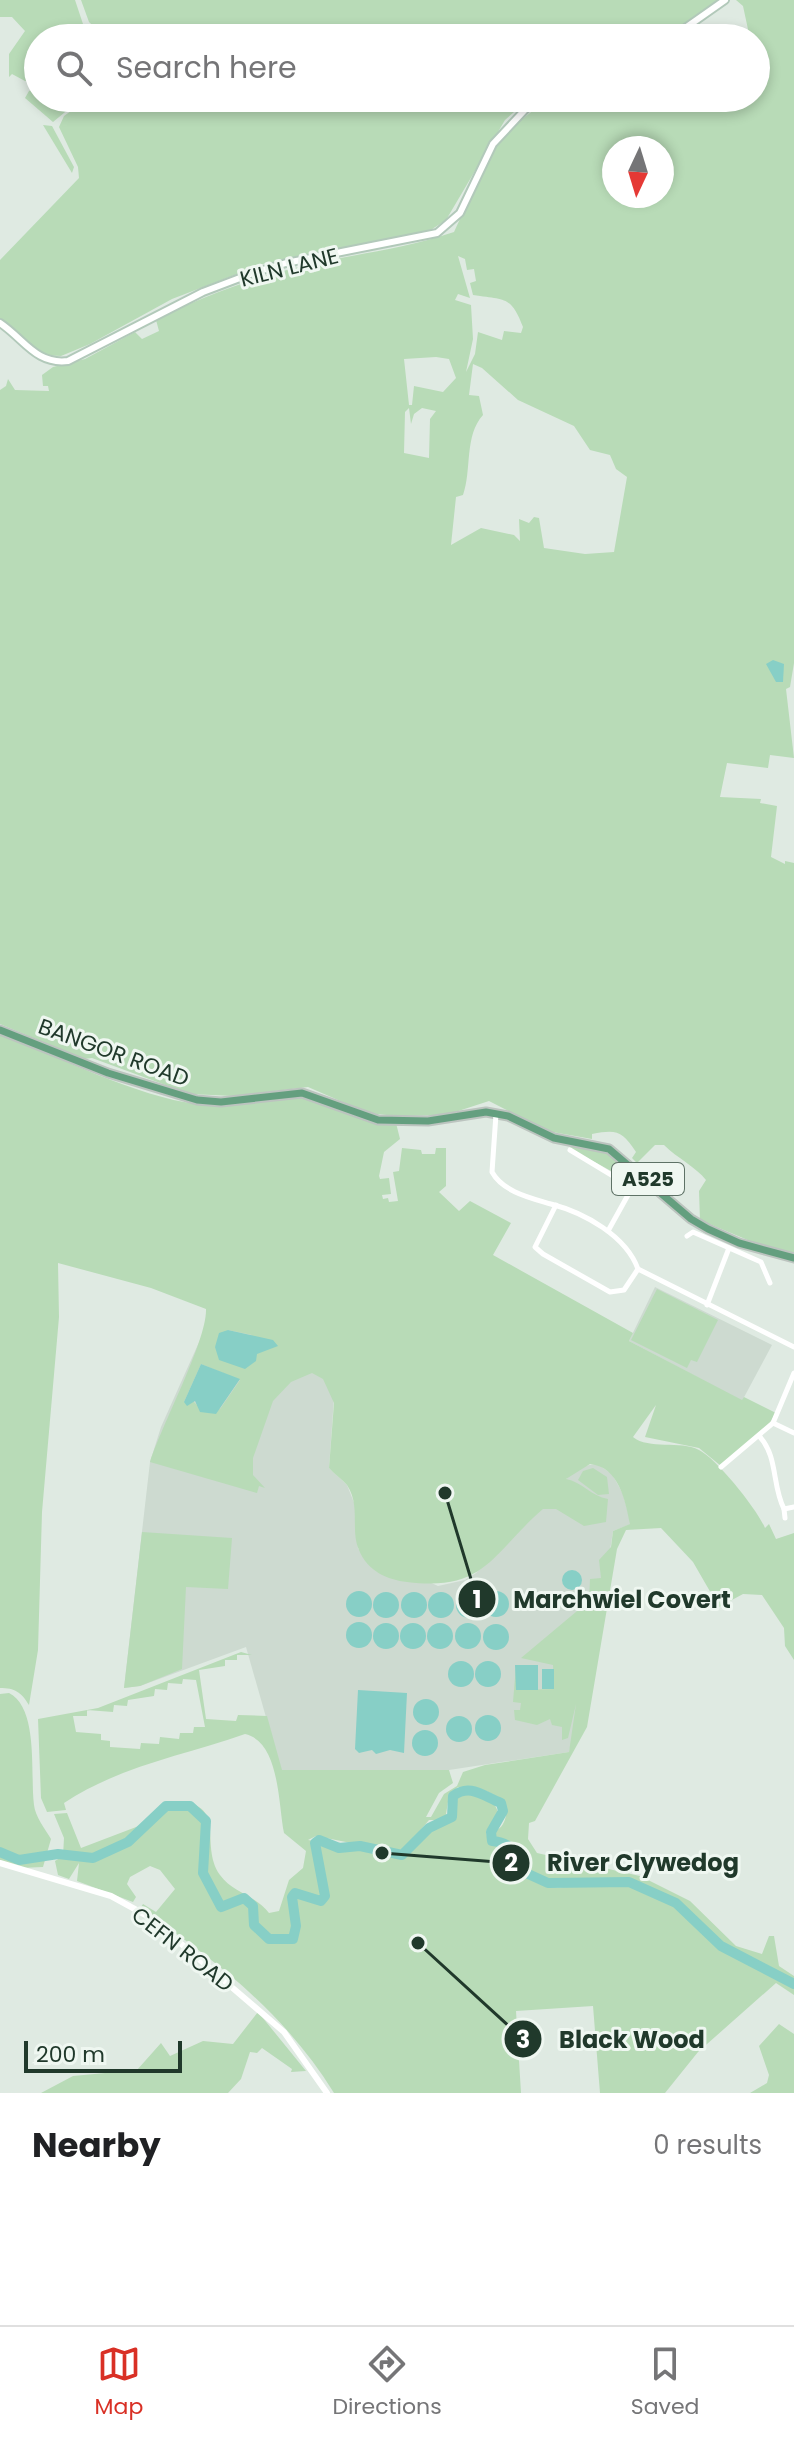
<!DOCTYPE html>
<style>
body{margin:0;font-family:Poppins,sans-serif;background:#f2f2f2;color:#202124}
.compass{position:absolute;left:602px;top:136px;width:72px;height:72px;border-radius:50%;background:#fff;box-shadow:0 4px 12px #0003;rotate:184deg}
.scale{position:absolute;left:24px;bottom:20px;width:158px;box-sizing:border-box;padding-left:8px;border:4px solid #20392b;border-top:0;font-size:22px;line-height:28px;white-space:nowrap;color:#20392b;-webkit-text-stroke:6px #eff7f1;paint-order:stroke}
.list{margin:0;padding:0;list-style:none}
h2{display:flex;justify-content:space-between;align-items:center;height:104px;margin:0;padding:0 32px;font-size:34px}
h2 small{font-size:26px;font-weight:400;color:#757577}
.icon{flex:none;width:44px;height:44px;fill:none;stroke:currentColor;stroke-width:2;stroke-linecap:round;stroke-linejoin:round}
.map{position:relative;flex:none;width:794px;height:2093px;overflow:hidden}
.search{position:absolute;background:#fff;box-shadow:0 4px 12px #0003;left:24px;right:24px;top:24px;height:88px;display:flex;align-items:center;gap:20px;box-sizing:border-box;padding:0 28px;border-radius:44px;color:#757577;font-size:30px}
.sheet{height:232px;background:#fff}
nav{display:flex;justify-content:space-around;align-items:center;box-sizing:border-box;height:112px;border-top:2px solid #e0e0e0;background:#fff;font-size:22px;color:#757577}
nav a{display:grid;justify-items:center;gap:4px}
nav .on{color:#d93025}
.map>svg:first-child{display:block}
.built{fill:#cddad0}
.green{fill:#b8dbb7;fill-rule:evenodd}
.water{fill:#87cfc6}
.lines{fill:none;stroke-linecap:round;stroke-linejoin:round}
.river{stroke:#87cfc6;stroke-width:10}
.secondary-casing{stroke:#b2c9ba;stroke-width:10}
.primary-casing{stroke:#bcc4bf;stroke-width:11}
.minor{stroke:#fff;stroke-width:5}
.tertiary{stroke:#fff;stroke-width:6}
.secondary{stroke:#fff;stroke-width:6}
.primary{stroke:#649f7f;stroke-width:7}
.labels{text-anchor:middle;stroke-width:6;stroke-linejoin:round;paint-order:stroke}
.shield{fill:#eff7f1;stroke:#5e7266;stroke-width:2}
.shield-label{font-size:20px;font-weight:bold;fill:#20392b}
.street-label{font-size:22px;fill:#20392b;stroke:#eff7f1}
.leader{fill:none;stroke:#20392b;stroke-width:3}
.callout-dot{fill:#20392b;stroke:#eff7f1;stroke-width:3}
.mark-label{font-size:24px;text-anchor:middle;font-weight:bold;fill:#fff}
.callout-label{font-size:24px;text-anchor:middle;font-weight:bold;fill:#20392b;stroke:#eff7f1;stroke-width:6;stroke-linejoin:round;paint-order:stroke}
</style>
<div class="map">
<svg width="794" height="2093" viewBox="0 0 794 2093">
<rect width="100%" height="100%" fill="#dfeae2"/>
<!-- built -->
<g class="built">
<polygon points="655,1287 772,1345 742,1401 629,1341"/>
<polygon points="217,1302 336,1370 329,1468 347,1485 355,1505 358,1549 438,1586 465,1580 476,1573 569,1476 583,1466 597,1464 612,1474 623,1494 631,1524 613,1531 596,1642 569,1752 449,1770 281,1770 246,1647 140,1686 124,1688 150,1462 161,1427"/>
</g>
<!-- green -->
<g class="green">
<polygon points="0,0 75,0 84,27 90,30 93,38 38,38 38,98 82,98 53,122 25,98 29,91 35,89 33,80 25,81 12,74 9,77 9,54 25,31 12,17 0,17"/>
<polygon points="81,0 720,0 667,38 106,38 89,22"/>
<path d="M736,0h58v663l-4,24 -4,2 8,69 -24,-3 -2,13 -41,-5 -7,34 41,2 -1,4 17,3 -6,51 14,7v-3l9,2v391l-44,-13 -50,-21 -1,-29 7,-11c-10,-13 -29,-22 -42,-35h-9l-18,18 -5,-5 4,-6c-14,-21 -19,-23 -44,-18v5l-45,-8 -58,-30 -43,14 -50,1 -28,-3 -60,-26 -74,9 -44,-2 -98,-36 -8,1 -84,-35v-634l6,-4 2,-7 7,11 34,1 -1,-5h-5l-1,-11 11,-8 32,-8 50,-27 7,7 17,-8 -3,-11c41,-21 85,-38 131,-50 55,-15 112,-19 167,-38l37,-81 22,-24 35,-29h208v-60h-11l4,-4 -6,-28zM614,148h48v48h-48zM458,256l7,3 2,11 7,-1 2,12 -6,2 3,12c33,5 38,1 50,32l-2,6 -17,-2 -2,9 -24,-8 -3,22 -9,18 7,-33 -2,-34 -16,-5 3,-6 12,4zM436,357l13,2 7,19 -13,14 -29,-6 -2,19h-3l-5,-46zM473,364l9,4 36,32 56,26 16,24 20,5 6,14 11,8 -13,75 -29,2 -41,-6 -5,-30 -5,-1 -5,6 -10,-4 1,22 -6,-6 -33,-7 -30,17 5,-48 7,-2c9,-25 1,-59 20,-80l-4,-19 -10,-1zM409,408l2,16 3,-10 8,-6 14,3 -6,8 -1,39 -25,-5 1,-41z"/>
<polygon points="89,98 530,98 505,120 446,220 423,235 263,264 172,299 90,344 61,356 41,355 0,321 0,260 79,178 78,167 59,127 64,116"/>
<polygon points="43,125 52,126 74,167 72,173"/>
<path d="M0,1034c57,22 137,63 197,70 37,5 75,-10 111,-6 17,3 30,11 46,18 13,5 28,6 42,7l4,16 -16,13 -5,24 1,3 9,-1 2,16 -9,1 1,4 5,-1 1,4 9,-1 -5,-29 6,-1 3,-23 19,2 1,4h13l1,-6h10v38l-7,6 20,19 11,-10 41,22 -18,32 140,78 -4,8 113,59 2,-3 32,16 -10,16 -45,37 -22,-18 -54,-11 11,-32 -23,32c16,13 47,3 66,13 17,8 58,59 66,78l4,-4 7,15 18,-6v127l-9,-14 -1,-18 -22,-33 -19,-1 -24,13 -26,-45 -32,-34 -35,2 -9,19 -30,178 -52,94 -6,2 -1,16 9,14 103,23 50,25 46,45 26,8 7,-18h5l5,30 15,10v19l-18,-12 -78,69 -33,41h-65l-7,-87 -77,5 5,82h-187c-48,-78 -118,-134 -194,-184l3,-5 13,8 19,-23 -15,-19 -10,-4 -20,11 -3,7 9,13 -3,5 -56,-21 2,-18 -10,16 -11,-4 -3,-14 8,-5 1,-18 -10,-24 13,-1 14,35 63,-24 21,-22c68,-4 32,40 55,73 13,18 35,20 49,38l10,-2 10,-31 14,-12 3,-17 -22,-18c-6,-29 -4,-91 -39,-99 -63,22 -125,32 -181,69l2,7 -19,2 -6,-14 -3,-79 60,-11 143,-56 11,3h-15v5h-12v6l-26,4 7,49 30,2 2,-6 29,1 15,54h167l4,13 -14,10 -13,24h5l13,-23 13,-8 6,-14 22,-7 84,-13 7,-48 -8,34 -6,2v-13l-10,-2 -2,-6 -13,6 -22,-5 -1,-10h6l1,-7 -8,-1 3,-36 1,24 37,-1 -1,-24 -32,-7 68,-57 1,-22 11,-1 -2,-18 12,-13 2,-16 17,-7c-5,-24 -11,-57 -40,-60l-24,15c16,3 25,17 42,20l-2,23 -22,4 -28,-17h-13c-51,44 -57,83 -136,73 -19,-2 -40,-11 -48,-32 -9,-20 2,-44 -12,-65 -5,-6 -13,-11 -18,-17l5,-65 -11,-24 -11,-6 -21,9 -18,19 -20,57v17l12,13 -6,-2 -2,7 -107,-31c12,-38 57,-121 56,-153l-55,-21 -93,-25 1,54 -17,195 -4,138 -9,55c-8,-13 -14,-17 -29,-17zM228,1330l24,5 -37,12zM201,1364l39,16 -20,29 -23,-4 -5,-5 -8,2zM183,1679l13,1 9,47h-11l-1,6h-13l-1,6 -19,-2 -1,7 -18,-1 -1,6 -30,-2v-6l-9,-1v-6l-25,-2 -3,-16h14v-6l26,2 1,-7 13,1 1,-6 26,-4 1,-7 12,1 1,-7 14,1zM458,1787c22,-1 57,9 46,35 -3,8 -9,6 -11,15 31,4 26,25 42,40l37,5 -1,3c-19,7 -30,-1 -46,-11 -6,-20 -15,-29 -37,-32l-2,-11 13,-11c0,-22 -22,-31 -42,-27l-4,28 -22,6 -27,31 -96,-18 8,-4 85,17 28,-33h16l4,-24z"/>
<polygon points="572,1145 606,1151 640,1175 633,1183 569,1148"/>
<polygon points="657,1289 718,1320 697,1362 691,1360 687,1368 631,1340"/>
<polygon points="593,1468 607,1477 609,1494 598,1495 578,1480 583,1471"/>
<polygon points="142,1532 232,1538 228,1589 186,1587 182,1669 140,1686 124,1688"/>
<path d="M9,1693c30,15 21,81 25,112 1,11 11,24 17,34l-8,28 -23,1 -20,-7v-167z"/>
<polygon points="258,2012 306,2071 291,2072 292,2069 262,2048 257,2053 250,2052 241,2079 228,2093 41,2093 73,2076 137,2070 161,2043 170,2056 203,2041 233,2044"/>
<polygon points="779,2024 794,2034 794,2093 750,2093 767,2083 769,2075 759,2046"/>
</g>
<!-- water -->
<g class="water">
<polygon points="773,660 784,664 783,682 776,682 766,664"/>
<polygon points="228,1330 273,1340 278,1346 257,1354 256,1361 245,1369 219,1360 215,1347 219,1333"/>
<polygon points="201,1364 240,1379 216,1414 200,1412 195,1401 187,1406 184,1402"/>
<circle cx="572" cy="1580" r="10"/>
<circle cx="496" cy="1604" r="13"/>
<circle cx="359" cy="1604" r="13"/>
<circle cx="469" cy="1605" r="13"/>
<circle cx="414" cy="1605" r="13"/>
<circle cx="441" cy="1605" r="13"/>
<circle cx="386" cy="1605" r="13"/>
<circle cx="359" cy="1635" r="13"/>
<circle cx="386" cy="1636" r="13"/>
<circle cx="468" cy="1636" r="13"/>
<circle cx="413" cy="1636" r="13"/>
<circle cx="440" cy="1636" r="13"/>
<circle cx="496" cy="1637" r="13"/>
<circle cx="461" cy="1674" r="13"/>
<circle cx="488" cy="1674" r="13"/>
<polygon points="515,1665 538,1665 538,1690 516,1690"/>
<rect x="542" y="1669" width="12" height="20"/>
<polygon points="358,1690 407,1693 404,1753 390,1750 376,1754 372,1750 359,1753 355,1749"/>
<circle cx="426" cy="1712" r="13"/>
<circle cx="488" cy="1728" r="13"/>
<circle cx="459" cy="1729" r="13"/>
<circle cx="425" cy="1743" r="13"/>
</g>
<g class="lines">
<!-- river -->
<path class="river" d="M0,1852l19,8 39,-6 35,4 35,-16 38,-36h24l16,15 -3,52 18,34 23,-9 9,8 1,19 15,14h24l3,-13 -4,-29 3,-4 26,8 4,-5 -10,-53 4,-3 20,8 21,-2 42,9 27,-27 23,-11 1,-21c17,-13 30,0 48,7l2,8 -12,21 1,9c16,1 34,14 34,32l22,10 81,-1 47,21 45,43 73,38"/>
<defs>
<g id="secondary">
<polyline points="671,38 725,0"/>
<path d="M0,323c24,16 36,42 68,38l135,-69 50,-19 33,-10 151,-30 23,-20 33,-69 43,-46"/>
</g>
<polyline id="primary" points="0,1030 108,1073 197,1100 221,1102 302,1093 378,1120 428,1121 486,1112 508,1116 554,1138 609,1149 691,1219 708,1229 739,1243 794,1258"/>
</defs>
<!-- secondary casing -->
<use href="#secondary" class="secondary-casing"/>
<!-- primary casing -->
<use href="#primary" class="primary-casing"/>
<!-- minor -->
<g class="minor">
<path d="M496,1114l-4,58c11,20 39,26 59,32 34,9 75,32 87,65l156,78"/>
<polyline points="570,1150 628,1185 628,1195 608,1231"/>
<polyline points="556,1205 535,1247 543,1254 610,1292 624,1290 638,1269"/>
<polyline points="687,1236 693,1232 761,1262 770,1283"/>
<polyline points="707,1305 729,1248"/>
<polyline points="773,1423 794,1433"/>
<path d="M760,1437c18,20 12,49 24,72l10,-2"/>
<polyline points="721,1467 773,1423 794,1373"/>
<polyline points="784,1509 785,1518"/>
</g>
<!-- tertiary -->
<polyline class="tertiary" points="0,1863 111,1896 151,1918 284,2032 327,2093"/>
<!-- secondary -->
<use href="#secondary" class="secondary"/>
<!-- primary -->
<use href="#primary" class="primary"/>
</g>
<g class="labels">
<!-- shield labels -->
<rect class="shield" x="612" y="1163" width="72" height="32" rx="6"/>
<g class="shield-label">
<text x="648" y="1186">A525</text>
</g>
<!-- street labels -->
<g class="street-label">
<text transform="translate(289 267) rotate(-14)" y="8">KILN LANE</text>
<text transform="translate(114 1052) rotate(20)" y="8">BANGOR ROAD</text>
<text transform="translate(183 1949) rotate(38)" y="8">CEFN ROAD</text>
</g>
</g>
<!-- callouts -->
<path class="leader" d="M445 1493L477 1599M382 1853L511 1863M418 1943L523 2039"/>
<g class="callout-dot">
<circle cx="445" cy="1493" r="8"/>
<circle cx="382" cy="1853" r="8"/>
<circle cx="418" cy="1943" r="8"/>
<circle cx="477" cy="1599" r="20"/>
<circle cx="511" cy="1863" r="20"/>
<circle cx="523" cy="2039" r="20"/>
</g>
<g class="mark-label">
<text x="477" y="1608">1</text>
<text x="511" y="1871">2</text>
<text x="523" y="2048">3</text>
</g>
<g class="callout-label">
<text x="622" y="1608">Marchwiel Covert</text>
<text x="643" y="1871">River Clywedog</text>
<text x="632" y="2048">Black Wood</text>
</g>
</svg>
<svg class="compass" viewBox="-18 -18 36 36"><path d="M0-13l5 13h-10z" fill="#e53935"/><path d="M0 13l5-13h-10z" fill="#757577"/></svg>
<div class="scale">200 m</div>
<div class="search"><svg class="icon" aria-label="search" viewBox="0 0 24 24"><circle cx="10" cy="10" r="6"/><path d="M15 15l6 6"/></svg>Search here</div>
</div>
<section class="sheet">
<h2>Nearby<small>0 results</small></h2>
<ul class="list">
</ul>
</section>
<nav>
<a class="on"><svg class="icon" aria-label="map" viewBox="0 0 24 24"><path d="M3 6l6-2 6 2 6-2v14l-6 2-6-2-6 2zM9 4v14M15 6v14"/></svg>Map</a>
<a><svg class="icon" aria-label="directions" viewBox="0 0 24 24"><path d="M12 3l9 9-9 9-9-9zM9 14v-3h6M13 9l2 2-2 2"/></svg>Directions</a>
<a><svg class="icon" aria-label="saved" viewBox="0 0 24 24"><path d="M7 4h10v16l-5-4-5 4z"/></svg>Saved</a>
</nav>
